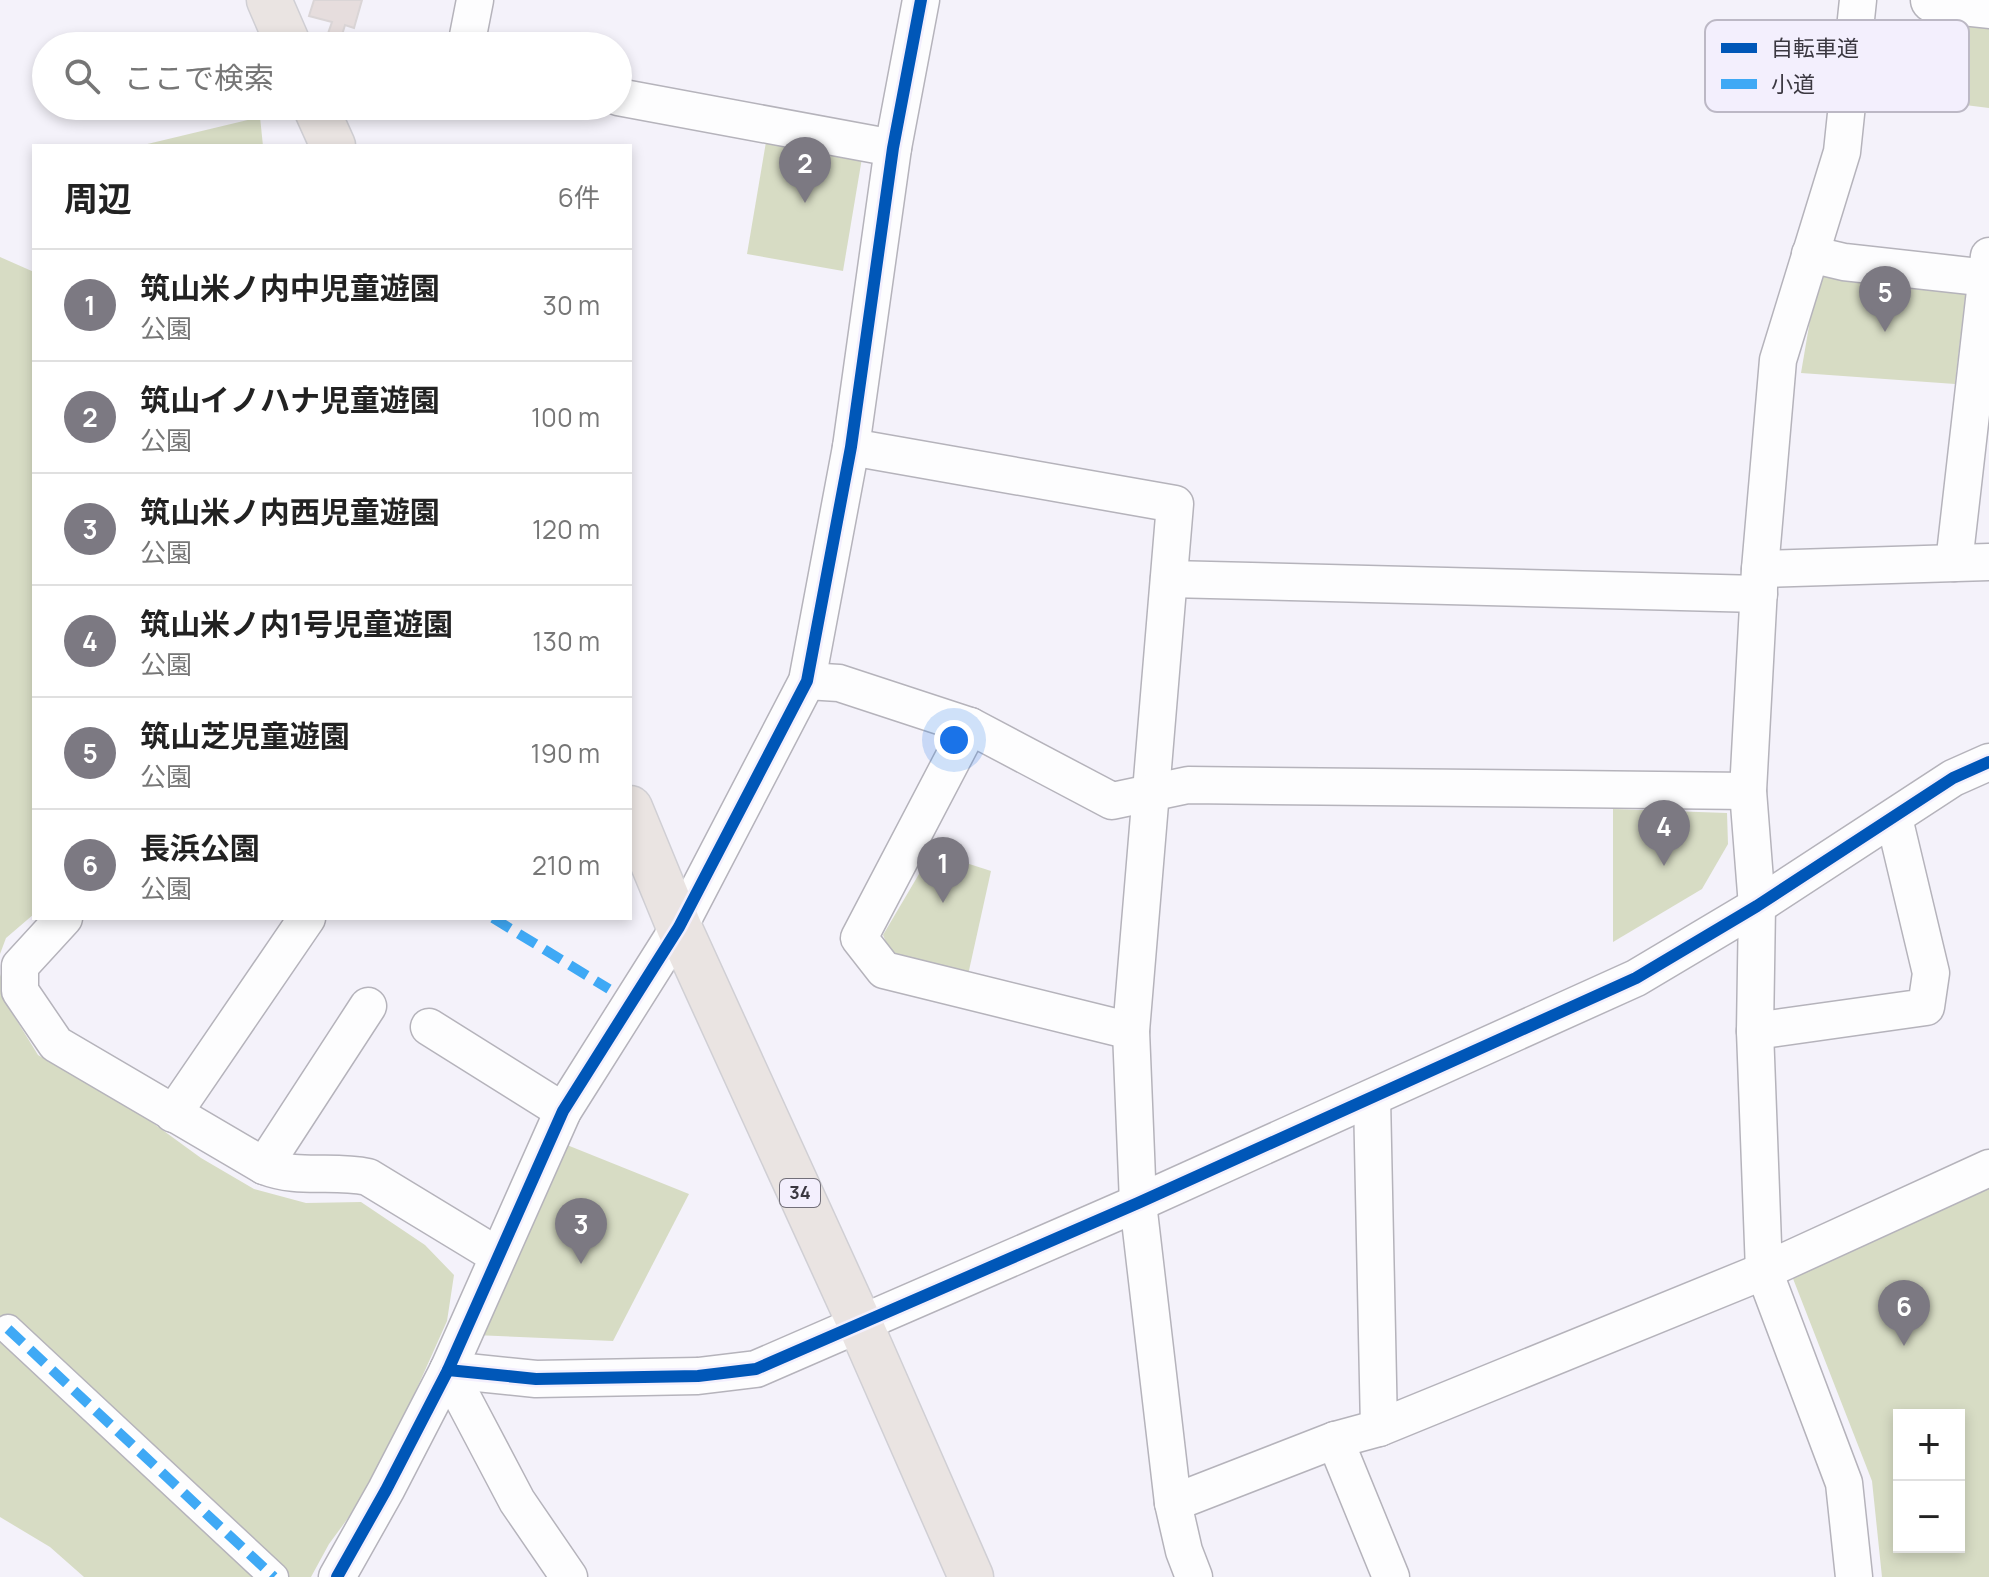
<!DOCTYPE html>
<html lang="ja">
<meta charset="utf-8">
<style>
body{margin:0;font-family:Manrope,"Noto Sans JP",sans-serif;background:#f6f6f6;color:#222}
.controls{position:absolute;right:24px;bottom:24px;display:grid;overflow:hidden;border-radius:0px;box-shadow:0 4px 12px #0003}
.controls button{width:72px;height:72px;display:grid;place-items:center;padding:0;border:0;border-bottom:2px solid #e0e0e0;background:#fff;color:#222;font:40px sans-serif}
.you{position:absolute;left:954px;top:740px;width:28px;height:28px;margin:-20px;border:6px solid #fff;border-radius:50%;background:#1a73e8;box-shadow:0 0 0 12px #1a73e833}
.badge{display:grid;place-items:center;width:52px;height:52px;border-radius:50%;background:#7c7982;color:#fff;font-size:26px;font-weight:700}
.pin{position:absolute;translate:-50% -66px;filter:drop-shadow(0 2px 4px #0008)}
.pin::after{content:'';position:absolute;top:42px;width:28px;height:24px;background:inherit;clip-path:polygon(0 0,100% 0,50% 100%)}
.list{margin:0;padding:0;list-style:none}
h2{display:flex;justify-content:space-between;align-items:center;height:104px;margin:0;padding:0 32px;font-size:34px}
h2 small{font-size:26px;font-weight:400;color:#767676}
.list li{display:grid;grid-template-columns:52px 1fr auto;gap:24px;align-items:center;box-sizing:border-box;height:112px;padding:0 32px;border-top:2px solid #e0e0e0}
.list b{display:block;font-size:30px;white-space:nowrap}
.list p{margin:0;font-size:26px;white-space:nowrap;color:#767676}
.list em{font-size:26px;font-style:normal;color:#767676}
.icon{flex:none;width:44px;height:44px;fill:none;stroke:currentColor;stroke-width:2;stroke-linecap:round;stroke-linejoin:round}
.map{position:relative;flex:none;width:1989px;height:1577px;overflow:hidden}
.search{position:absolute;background:#fff;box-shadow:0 4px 12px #0003;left:32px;top:32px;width:600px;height:88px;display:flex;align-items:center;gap:20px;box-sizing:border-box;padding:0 28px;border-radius:44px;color:#767676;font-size:30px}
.panel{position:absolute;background:#fff;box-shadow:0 4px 12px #0003;left:32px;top:144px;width:600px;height:776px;border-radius:0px}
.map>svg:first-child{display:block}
.green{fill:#d7dcc4;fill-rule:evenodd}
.building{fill:#e6dddd;stroke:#dad5d6;stroke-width:2}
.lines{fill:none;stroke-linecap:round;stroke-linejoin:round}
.pedestrian-casing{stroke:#b5b3bb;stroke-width:31}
.minor-casing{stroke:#b5b3bb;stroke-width:39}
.tertiary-casing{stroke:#b5b3bb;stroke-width:47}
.primary-casing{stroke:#d0cfd4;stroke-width:47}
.pedestrian{stroke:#fdfdfe;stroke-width:28}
.minor{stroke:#fdfdfe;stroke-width:36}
.tertiary{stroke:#fdfdfe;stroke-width:44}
.primary{stroke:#eae4e2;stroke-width:44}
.quiet{stroke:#3fa9f5;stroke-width:10;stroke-dasharray:20 10;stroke-linecap:butt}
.cycleway-casing{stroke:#f3effd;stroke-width:17}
.cycleway{stroke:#0057b8;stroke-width:12}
.labels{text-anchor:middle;stroke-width:6;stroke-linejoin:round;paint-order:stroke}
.shield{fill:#f3effd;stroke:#726f79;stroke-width:2}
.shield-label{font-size:18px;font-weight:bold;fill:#3b3841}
.key{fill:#f3effd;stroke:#bcb8c5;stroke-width:2}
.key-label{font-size:22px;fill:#3b3841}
</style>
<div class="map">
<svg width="1989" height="1577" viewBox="0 0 1989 1577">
<rect width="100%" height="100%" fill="#f4f2fa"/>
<!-- green -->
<g class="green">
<polygon points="1951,19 1989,24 1989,108 1941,102"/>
<polygon points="260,117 263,146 139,146"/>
<polygon points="767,136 863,152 843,271 747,254"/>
<polygon points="0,257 34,272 34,914 6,938 0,954"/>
<polygon points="1818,273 1966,290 1955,384 1801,373"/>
<polygon points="1613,809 1727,813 1728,844 1702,889 1613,942"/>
<polygon points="932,852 991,871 968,975 894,960 883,935"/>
<polygon points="0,974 14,1016 38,1055 146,1118 201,1158 254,1189 306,1203 361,1202 425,1245 454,1275 447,1321 376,1480 329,1544 311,1577 84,1577 50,1547 0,1517"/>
<polygon points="567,1145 689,1194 613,1341 474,1335"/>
<path d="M1989,1188v389h-107l-10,-96 -80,-205zM1899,1415h60v132h-60z"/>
</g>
<!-- building -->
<polygon class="building" points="314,0 362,0 354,28 345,25 339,45 325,42 332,22 309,16"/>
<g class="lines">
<defs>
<polyline id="pedestrian" points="8,1329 274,1577"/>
<g id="minor">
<polyline points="466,46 475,0"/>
<polyline points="618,97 893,148"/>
<polyline points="1810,254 1844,262 1989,278"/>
<polyline points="851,447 1175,504 1131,1031 1138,1203 1173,1503"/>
<polyline points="1954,563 1989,256"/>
<polyline points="1760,569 1989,562"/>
<polyline points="1169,579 1759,594"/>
<polyline points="807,681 839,683 970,726 1112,801 1188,785 1748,791"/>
<polyline points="970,726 859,938 884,970 1131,1031"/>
<path d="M64,918l-44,48v25l36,53 208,122c35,14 67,3 104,11l130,79"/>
<polyline points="429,1027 563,1111"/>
<polyline points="1755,1031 1926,1007 1931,973 1894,818"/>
<polyline points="1372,1098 1379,1428"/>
<polyline points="173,1114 307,918"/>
<polyline points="264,1166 368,1006"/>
<polyline points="448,1370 536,1379 698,1376 756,1369 1138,1203 1636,978 1757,906 1953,778 1989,762"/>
<polyline points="448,1370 517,1501 569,1577"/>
<polyline points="1335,1440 1391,1577"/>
<polyline points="337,1577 386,1490 448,1370 563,1111 679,927 807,681 851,447 893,148 921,0"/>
<polyline points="1194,1577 1184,1551 1173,1503 1335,1440 1379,1428 1764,1271 1989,1168"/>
<polyline points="1854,1577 1844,1483 1764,1271 1755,1031 1757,906 1748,791 1760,569 1778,360 1842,152 1858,0"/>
</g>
<polyline id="tertiary" points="1933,0 1989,6"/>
<g id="primary">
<polyline points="269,0 289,46"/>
<polyline points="315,106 333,146"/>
<polyline points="630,808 679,927 860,1324 971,1577"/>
</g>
</defs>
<!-- pedestrian casing -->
<use href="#pedestrian" class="pedestrian-casing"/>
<!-- minor casing -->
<use href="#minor" class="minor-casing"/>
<!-- tertiary casing -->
<use href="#tertiary" class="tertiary-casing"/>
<!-- primary casing -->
<use href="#primary" class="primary-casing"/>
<!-- pedestrian -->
<use href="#pedestrian" class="pedestrian"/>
<!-- minor -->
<use href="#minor" class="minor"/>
<!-- tertiary -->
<use href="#tertiary" class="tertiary"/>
<!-- primary -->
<use href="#primary" class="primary"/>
<!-- quiet -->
<g class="quiet">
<polyline points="493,918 609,989"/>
<polyline points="8,1329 274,1577"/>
</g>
<defs>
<g id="cycleway">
<polyline points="448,1370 536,1379 698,1376 756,1369 1138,1203 1636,978 1757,906 1953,778 1989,762"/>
<polyline points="337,1577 386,1490 448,1370 563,1111 679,927 807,681 851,447 893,148 921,0"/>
</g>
</defs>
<!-- cycleway casing -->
<use href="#cycleway" class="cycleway-casing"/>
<!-- cycleway -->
<use href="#cycleway" class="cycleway"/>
</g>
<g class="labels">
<!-- shield labels -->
<rect class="shield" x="780" y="1179" width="40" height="28" rx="6"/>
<g class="shield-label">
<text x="800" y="1199">34</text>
</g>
</g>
<!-- legend -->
<rect x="1705" y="20" width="264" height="92" rx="12" class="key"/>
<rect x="1721" y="43" width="36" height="10" fill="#0057b8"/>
<rect x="1721" y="79" width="36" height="10" fill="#3fa9f5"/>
<g class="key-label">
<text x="1771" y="56">自転車道</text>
<text x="1771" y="92">小道</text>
</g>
</svg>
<div class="controls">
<button>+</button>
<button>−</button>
</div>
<div class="you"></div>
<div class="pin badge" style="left:943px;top:903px">1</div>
<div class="pin badge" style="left:805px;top:203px">2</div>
<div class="pin badge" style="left:581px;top:1264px">3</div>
<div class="pin badge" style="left:1664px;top:866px">4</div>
<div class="pin badge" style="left:1885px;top:332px">5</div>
<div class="pin badge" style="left:1904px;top:1346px">6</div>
<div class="search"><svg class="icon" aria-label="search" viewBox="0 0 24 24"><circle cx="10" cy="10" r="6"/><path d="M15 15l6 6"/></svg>ここで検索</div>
<section class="panel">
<h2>周辺<small>6件</small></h2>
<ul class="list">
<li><span class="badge">1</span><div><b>筑山米ノ内中児童遊園</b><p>公園</p></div><em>30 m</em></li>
<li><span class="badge">2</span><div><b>筑山イノハナ児童遊園</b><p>公園</p></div><em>100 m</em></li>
<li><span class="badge">3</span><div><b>筑山米ノ内西児童遊園</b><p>公園</p></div><em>120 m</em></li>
<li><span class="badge">4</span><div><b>筑山米ノ内1号児童遊園</b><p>公園</p></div><em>130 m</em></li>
<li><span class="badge">5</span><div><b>筑山芝児童遊園</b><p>公園</p></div><em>190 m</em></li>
<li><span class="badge">6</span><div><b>長浜公園</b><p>公園</p></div><em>210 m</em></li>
</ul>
</section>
</div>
